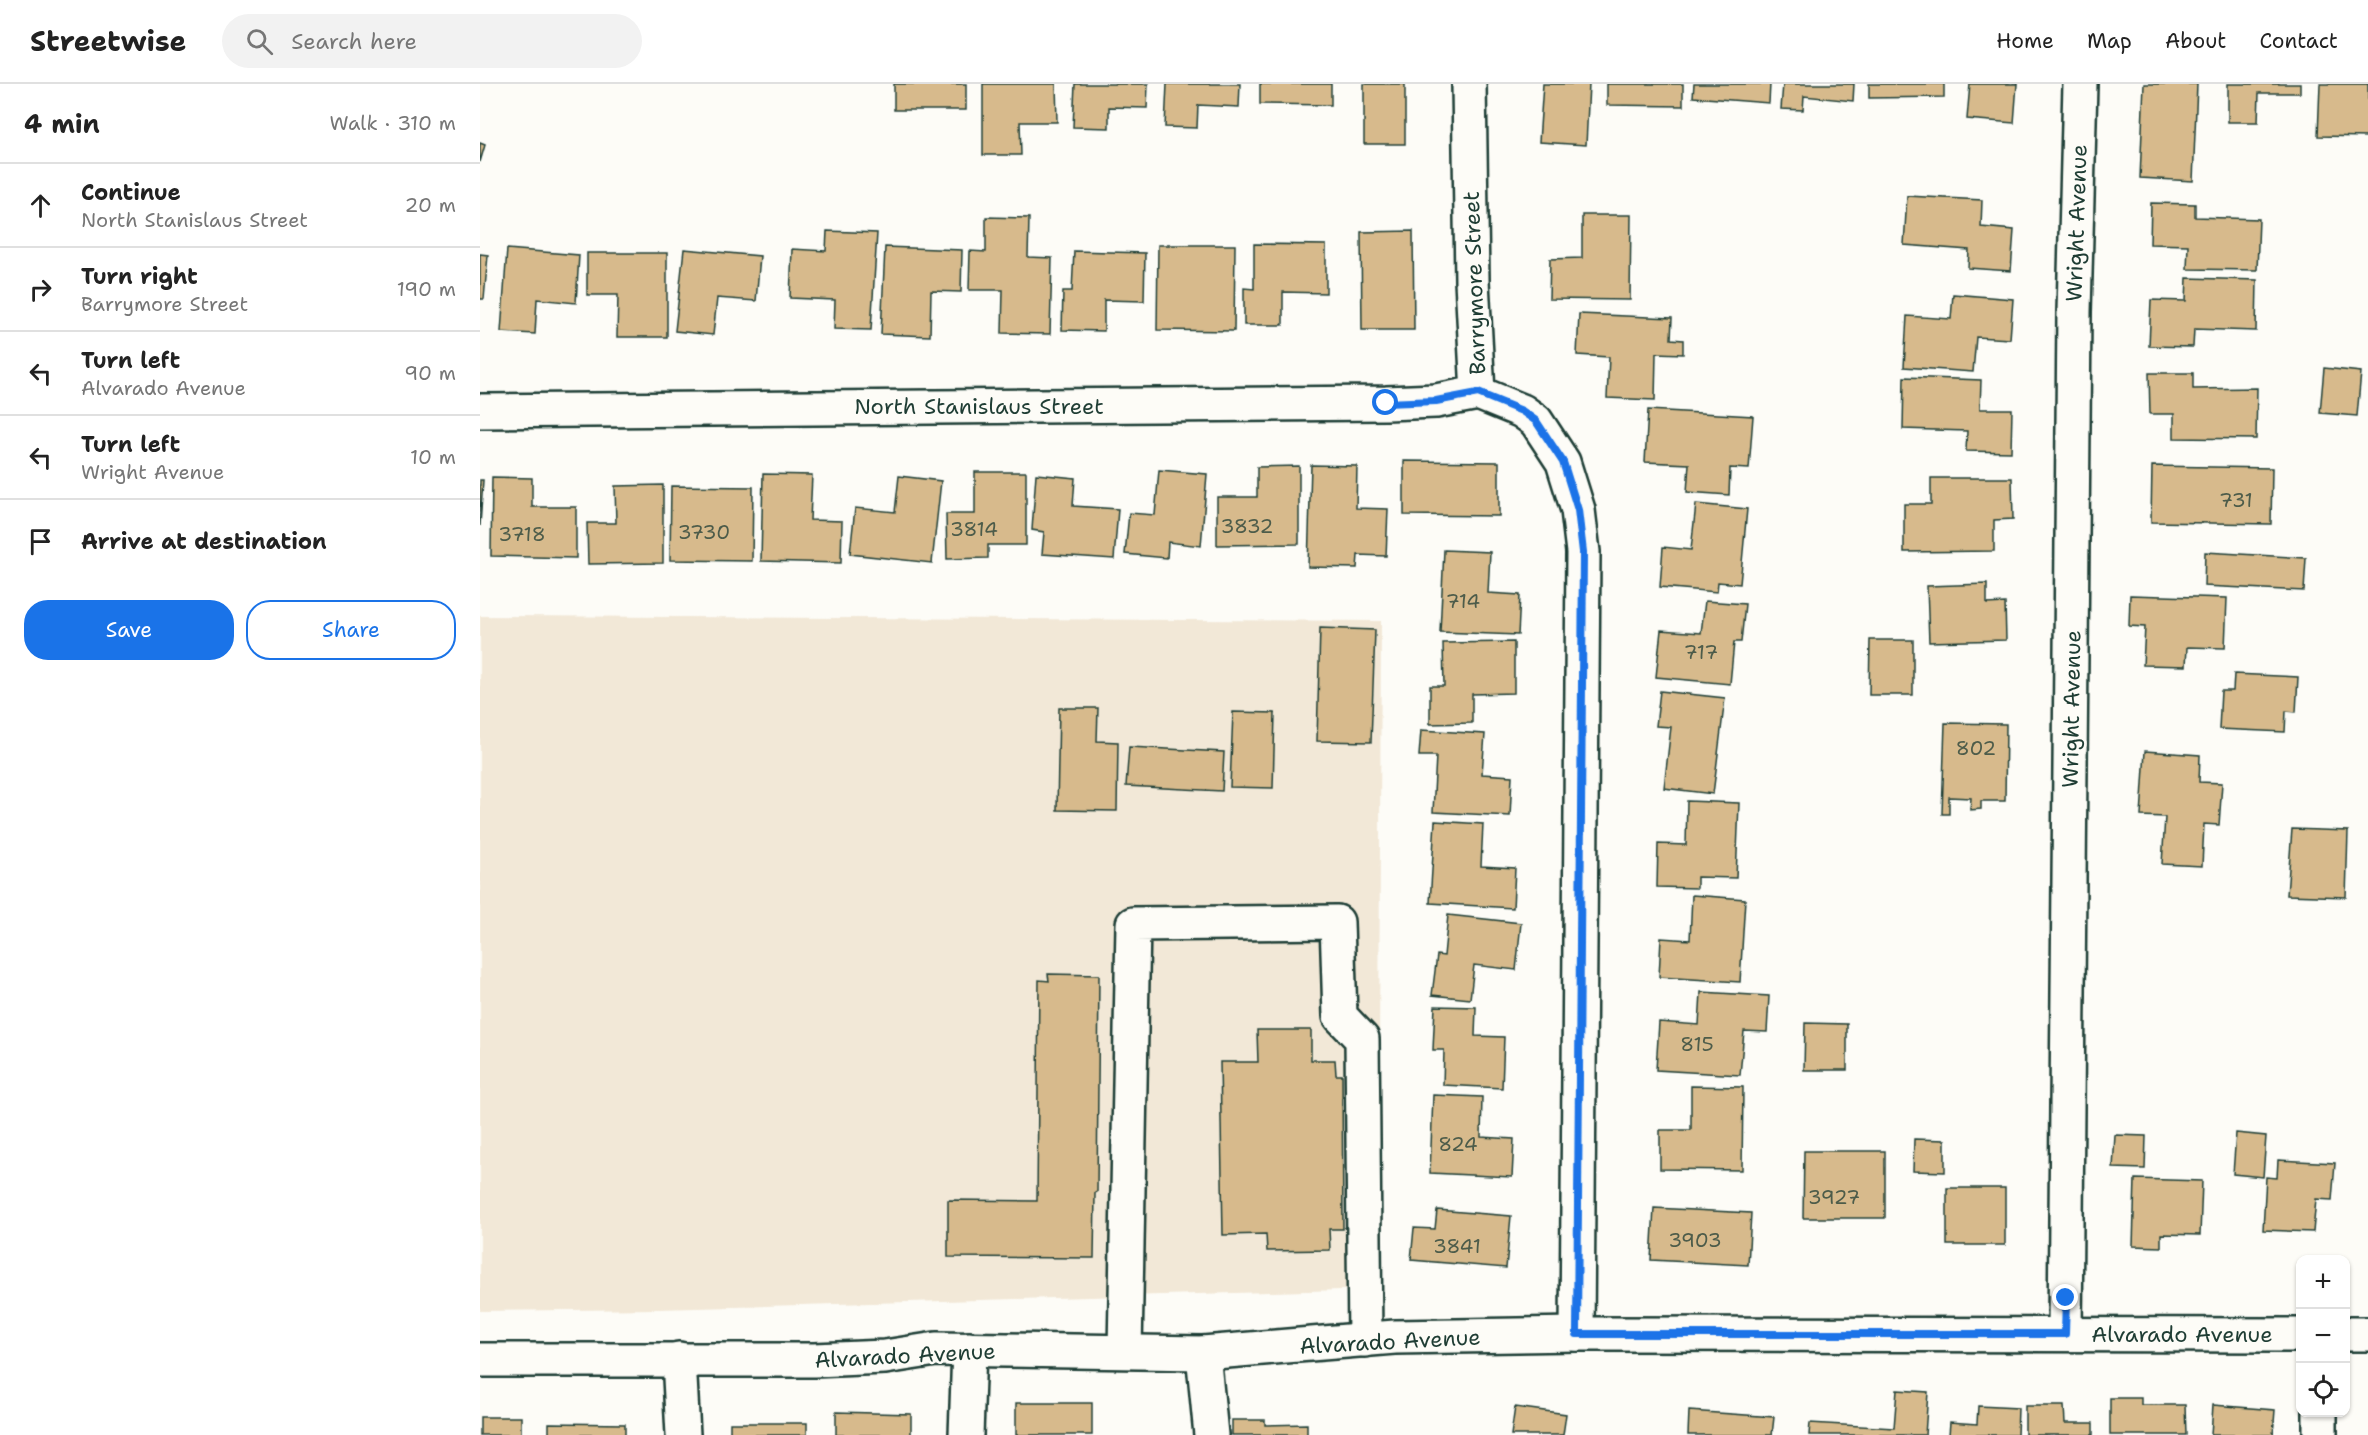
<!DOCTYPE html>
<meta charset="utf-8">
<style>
body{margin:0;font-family:"Shantell Sans",sans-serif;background:#f2f2f2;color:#222}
.controls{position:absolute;right:18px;bottom:18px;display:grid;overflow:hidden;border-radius:12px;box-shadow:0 2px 4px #0004}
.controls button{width:54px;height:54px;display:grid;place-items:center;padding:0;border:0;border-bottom:2px solid #e0e0e0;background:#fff;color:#222;font:30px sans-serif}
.stop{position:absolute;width:18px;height:18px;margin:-14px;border:4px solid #1a73e8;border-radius:50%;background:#fff}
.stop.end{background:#1a73e8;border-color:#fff;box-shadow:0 2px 6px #0008}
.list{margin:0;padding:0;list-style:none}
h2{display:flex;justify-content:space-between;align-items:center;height:78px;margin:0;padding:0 24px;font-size:26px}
h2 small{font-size:20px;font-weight:400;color:#767676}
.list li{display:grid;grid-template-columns:39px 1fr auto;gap:18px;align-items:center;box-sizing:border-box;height:84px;padding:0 24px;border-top:2px solid #e0e0e0}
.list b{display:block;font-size:22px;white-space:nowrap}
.list p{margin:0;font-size:20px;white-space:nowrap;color:#767676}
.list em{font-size:20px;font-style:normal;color:#767676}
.actions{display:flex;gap:12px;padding:18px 24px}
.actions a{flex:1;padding:14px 0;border:2px solid #1a73e8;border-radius:24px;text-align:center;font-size:21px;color:#1a73e8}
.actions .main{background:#1a73e8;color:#fff}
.icon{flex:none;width:33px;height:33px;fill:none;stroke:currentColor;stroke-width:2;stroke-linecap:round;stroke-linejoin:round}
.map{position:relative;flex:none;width:1888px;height:1351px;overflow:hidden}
header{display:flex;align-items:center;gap:36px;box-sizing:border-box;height:84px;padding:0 30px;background:#fff;border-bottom:2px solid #e0e0e0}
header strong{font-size:28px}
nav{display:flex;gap:33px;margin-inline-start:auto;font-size:21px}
.search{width:420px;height:54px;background:#f2f2f2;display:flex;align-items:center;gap:15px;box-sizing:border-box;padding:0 21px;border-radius:33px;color:#767676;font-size:22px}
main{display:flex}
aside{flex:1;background:#fff}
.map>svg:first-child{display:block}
.built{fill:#f2e8d7}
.building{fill:#d7ba8c;stroke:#1f3d34;stroke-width:1.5}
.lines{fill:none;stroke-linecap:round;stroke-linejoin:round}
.minor-casing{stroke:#1f3d34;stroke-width:38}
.minor{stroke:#fdfcf7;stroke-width:33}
.route{stroke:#1a73e8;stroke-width:8}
.labels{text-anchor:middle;stroke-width:5;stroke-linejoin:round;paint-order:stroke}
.number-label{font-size:20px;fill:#4d5c4a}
.street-label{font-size:22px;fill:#1f3d34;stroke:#fdfcf7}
</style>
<header>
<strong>Streetwise</strong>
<div class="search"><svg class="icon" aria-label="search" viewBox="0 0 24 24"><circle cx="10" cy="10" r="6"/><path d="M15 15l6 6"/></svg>Search here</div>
<nav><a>Home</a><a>Map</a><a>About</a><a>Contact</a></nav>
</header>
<main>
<aside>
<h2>4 min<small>Walk · 310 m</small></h2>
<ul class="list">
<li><svg class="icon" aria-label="ahead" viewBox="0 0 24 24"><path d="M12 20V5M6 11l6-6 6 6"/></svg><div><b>Continue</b><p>North Stanislaus Street</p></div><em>20 m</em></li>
<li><svg class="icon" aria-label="right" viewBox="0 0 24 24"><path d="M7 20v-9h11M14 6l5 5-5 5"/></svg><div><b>Turn right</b><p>Barrymore Street</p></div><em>190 m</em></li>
<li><svg class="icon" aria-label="left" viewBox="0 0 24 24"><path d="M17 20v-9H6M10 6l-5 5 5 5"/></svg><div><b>Turn left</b><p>Alvarado Avenue</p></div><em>90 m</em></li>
<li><svg class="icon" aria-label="left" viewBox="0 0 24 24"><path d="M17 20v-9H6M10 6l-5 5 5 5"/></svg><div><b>Turn left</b><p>Wright Avenue</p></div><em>10 m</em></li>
<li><svg class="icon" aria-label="arrive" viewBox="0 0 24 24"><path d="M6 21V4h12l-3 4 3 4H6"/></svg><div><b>Arrive at destination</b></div></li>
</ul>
<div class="actions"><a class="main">Save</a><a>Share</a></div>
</aside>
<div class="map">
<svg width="1888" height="1351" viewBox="0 0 1888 1351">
<rect width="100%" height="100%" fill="#fdfcf7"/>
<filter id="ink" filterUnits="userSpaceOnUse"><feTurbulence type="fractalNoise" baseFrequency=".0167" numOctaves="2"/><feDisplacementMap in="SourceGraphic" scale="12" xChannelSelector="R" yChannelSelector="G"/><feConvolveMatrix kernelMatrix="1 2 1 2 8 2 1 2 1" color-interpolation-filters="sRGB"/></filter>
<g filter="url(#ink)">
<!-- built -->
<polygon class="built" points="0,532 901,537 898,1205 179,1225 0,1227"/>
<!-- building -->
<g class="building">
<rect x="414" y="0" width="72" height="26"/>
<polygon points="503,0 576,0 577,38 540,38 541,71 503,71"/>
<polygon points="595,0 668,0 667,24 629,23 629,44 593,43"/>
<polygon points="687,0 760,0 759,23 718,21 717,44 685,43"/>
<polygon points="780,0 851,0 851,21 780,20"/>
<rect x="884" y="0" width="41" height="60"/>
<polygon points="1063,0 1109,0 1106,61 1059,58"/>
<polygon points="1127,0 1203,0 1203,22 1127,21"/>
<polygon points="1214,0 1290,0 1289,19 1213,13"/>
<polygon points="1303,0 1374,0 1373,17 1324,12 1323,26 1301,25"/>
<polygon points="1389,0 1464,0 1464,13 1389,14"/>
<polygon points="1490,0 1537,0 1534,39 1487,35"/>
<polygon points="1664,0 1717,0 1713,97 1660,94"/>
<polygon points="1748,0 1820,0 1820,9 1779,9 1778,38 1748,38"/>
<polygon points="1840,0 1888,0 1888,53 1838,52"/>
<polygon points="0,59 5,61 0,78"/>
<polygon points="1427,112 1502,116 1501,143 1534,146 1531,187 1488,184 1489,166 1424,161"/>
<polygon points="1671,119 1715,120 1715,133 1779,135 1777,186 1707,185 1708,161 1670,160"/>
<polygon points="1102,131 1151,131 1150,216 1069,215 1070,175 1102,174"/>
<polygon points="506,133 549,134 548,173 572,174 570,250 522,249 523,206 489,206 490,167 506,168"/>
<polygon points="347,147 397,149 391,246 354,245 355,216 310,214 312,165 346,167"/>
<polygon points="933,147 934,246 882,246 881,148"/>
<polygon points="774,160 846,161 846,209 803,208 803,241 764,241 764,204 774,205"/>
<polygon points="678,161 755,161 754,247 677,246"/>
<polygon points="405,163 482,166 481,208 451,207 450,252 401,250"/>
<polygon points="27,165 99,171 96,219 57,215 55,250 21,248"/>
<polygon points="204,165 280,172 276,217 237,214 233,251 195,247"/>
<polygon points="594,167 665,169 664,217 624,216 624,247 582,246 583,207 592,207"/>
<polygon points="107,169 187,169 187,253 137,253 138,211 107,211"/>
<polygon points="0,170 8,171 4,215 0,215"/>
<polygon points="1707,194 1777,196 1776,247 1714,245 1713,263 1669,262 1671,216 1706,217"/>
<polygon points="1473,210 1533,215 1530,255 1496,253 1493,288 1424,283 1427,232 1471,235"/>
<polygon points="1099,230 1192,234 1191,255 1203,256 1203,270 1176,269 1175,316 1127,314 1129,273 1097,271"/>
<polygon points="1844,284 1881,288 1877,332 1840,329"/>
<polygon points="1669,289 1713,289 1713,305 1777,304 1776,355 1694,354 1694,330 1670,330"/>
<polygon points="1424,293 1501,296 1500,325 1532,325 1531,368 1486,367 1487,347 1423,345"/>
<polygon points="1168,326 1273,332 1269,385 1250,384 1249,411 1207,408 1209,380 1165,378"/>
<polygon points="924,377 1019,378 1019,432 924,431"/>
<polygon points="831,381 877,382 876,424 908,425 906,472 878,471 877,484 828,483"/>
<polygon points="819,382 819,460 737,461 737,413 777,413 777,383"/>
<polygon points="1672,382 1792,384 1791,440 1671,438"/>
<polygon points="679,386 727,390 721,462 688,458 687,474 645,470 649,429 675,431"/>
<polygon points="495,388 546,388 546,461 508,461 508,474 467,475 466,430 495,430"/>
<polygon points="283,390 332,391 330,436 362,437 361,479 281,477"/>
<polygon points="556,390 595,394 593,422 638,425 634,475 562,470 564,448 552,446"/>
<polygon points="419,392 461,397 452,479 370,470 375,424 415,428"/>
<polygon points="12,393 52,394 52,423 96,423 96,474 11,472"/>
<polygon points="1451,394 1532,394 1533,435 1514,436 1514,467 1424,468 1424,420 1451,420"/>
<polygon points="0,396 3,396 0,442"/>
<polygon points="183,401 183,479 108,480 107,439 136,439 135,402"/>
<polygon points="191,402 273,403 272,477 190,476"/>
<polygon points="1216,420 1267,425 1260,500 1238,498 1237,508 1180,503 1183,463 1211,466"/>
<polygon points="964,466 1010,468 1008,509 1040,511 1038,551 960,548"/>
<polygon points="1725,468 1826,474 1824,507 1724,502"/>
<polygon points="1507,500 1507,520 1525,519 1526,556 1449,558 1447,502"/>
<polygon points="1650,511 1747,514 1745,564 1707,563 1706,582 1663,581 1665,543 1649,542"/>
<polygon points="1225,517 1265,520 1261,558 1254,558 1250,600 1176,593 1181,546 1221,549"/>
<polygon points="840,544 895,546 891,658 837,657"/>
<polygon points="1390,556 1433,556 1433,611 1389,611"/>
<polygon points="1034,558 1034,609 992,610 992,639 950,640 950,602 964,602 963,559"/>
<polygon points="1754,590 1818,593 1816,628 1806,627 1805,648 1739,645 1741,607 1753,607"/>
<polygon points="1180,607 1245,614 1233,710 1184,704 1191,643 1176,642"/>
<polygon points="579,624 618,624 617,657 638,658 637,727 577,726"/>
<polygon points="753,628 795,629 793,704 750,703"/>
<polygon points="1465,639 1526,640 1525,717 1501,717 1501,725 1490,726 1491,714 1469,713 1469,730 1462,730"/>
<polygon points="941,646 1005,650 1002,690 1032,692 1030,732 953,728 956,672 939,672"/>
<polygon points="649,663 744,668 742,707 646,702"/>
<polygon points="1665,667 1720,671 1719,698 1742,699 1739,741 1724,740 1722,782 1682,780 1685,733 1661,732"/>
<polygon points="1207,717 1259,719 1256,794 1217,793 1217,804 1177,803 1178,760 1206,761"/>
<polygon points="955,737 1003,740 1001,782 1035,784 1033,824 950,819"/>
<polygon points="1812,745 1868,747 1866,813 1807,811"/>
<polygon points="1212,811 1265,815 1260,898 1179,893 1181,854 1210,856"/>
<polygon points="968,831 1041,839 1036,886 994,881 990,915 952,911 957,871 964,872"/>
<polygon points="568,890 619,891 617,1108 615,1109 614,1174 468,1173 468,1116 557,1117 559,896 569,897"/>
<polygon points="1221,908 1289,912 1287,948 1264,947 1260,991 1176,986 1179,938 1219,941"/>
<polygon points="955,922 996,923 995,952 1024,953 1022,1004 963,1001 964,966 953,966"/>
<polygon points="1325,939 1367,940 1367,986 1324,986"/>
<polygon points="777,946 831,946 831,976 855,976 856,991 862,991 863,1145 849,1145 850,1166 787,1167 786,1150 743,1151 740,978 778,978"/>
<polygon points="1211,1002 1263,1003 1262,1086 1180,1085 1180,1046 1211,1046"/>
<polygon points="953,1011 1002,1013 1001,1053 1034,1055 1032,1093 950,1089"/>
<polygon points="1756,1049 1786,1052 1783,1093 1753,1090"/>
<polygon points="1635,1051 1666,1052 1665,1085 1633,1084"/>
<polygon points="1434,1055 1465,1056 1465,1088 1433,1087"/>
<polygon points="1324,1067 1405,1067 1405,1134 1323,1134"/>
<polygon points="1798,1076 1855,1079 1852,1116 1836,1115 1833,1148 1783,1146 1786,1093 1797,1094"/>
<polygon points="1655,1095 1722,1097 1720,1151 1681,1150 1681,1163 1653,1162"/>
<rect x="1467" y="1104" width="58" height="57"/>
<polygon points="1174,1124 1271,1129 1268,1181 1171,1176"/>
<polygon points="957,1126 1031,1132 1026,1184 931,1176 934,1144 955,1145"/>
<polygon points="1417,1306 1448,1308 1445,1351 1329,1351 1330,1339 1414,1344"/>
<polygon points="1630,1314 1661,1314 1661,1321 1705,1321 1706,1351 1630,1351"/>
<rect x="536" y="1319" width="76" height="32"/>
<polygon points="1733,1321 1795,1326 1793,1351 1731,1351"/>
<polygon points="1498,1322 1538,1324 1537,1351 1469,1351 1470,1338 1497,1340"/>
<polygon points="1545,1322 1584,1322 1585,1339 1613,1339 1613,1351 1545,1351"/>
<polygon points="1035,1323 1086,1330 1083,1351 1031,1351"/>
<polygon points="1209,1327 1294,1333 1292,1351 1208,1351"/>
<polygon points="356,1328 431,1330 431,1351 356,1351"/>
<rect x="0" y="1333" width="41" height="18"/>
<polygon points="752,1336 785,1336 785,1341 827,1340 827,1351 752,1351"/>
<polygon points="69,1339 145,1340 145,1351 69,1351"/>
<rect x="250" y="1339" width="77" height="12"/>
</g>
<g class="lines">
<defs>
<g id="minor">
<polyline points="989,0 992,197 998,309"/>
<polyline points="998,309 1042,327 1056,337 1083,378 1098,426 1103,468 1097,1250"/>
<polyline points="0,327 906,319 956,317 998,309"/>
<polyline points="1585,1250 1594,228 1600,0"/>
<polyline points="1866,1250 1888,1250"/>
<polyline points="645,1267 653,840 857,838 860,932 882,955 885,1256"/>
<polyline points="723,1269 731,1351"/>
<polyline points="199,1275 203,1351"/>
<polyline points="0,1276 334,1276 405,1273 456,1265 723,1269 915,1253 1097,1250 1820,1251"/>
<polyline points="486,1351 489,1265"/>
<polyline points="1840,1351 1840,1328"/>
</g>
</defs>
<!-- minor casing -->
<use href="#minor" class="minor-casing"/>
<!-- minor -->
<use href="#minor" class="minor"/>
</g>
</g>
<g class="lines" filter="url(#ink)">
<!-- route -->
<polyline class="route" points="906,319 956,317 998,309 1042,327 1056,337 1083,378 1098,426 1103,468 1097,1250 1585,1250 1586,1214"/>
</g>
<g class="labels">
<!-- number labels -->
<g class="number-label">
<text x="1756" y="423">731</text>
<text x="767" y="449">3832</text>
<text x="494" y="452">3814</text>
<text x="224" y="455">3730</text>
<text x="42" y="457">3718</text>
<text x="983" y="524">714</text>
<text x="1221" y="575">717</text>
<text x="1496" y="671">802</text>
<text x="1217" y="967">815</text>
<text x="978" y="1067">824</text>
<text x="1354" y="1120">3927</text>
<text x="1215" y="1163">3903</text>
<text x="977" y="1169">3841</text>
</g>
<!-- street labels -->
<g class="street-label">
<text transform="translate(1596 139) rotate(-88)" y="8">Wright Avenue</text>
<text transform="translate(994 199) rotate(-92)" y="8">Barrymore Street</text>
<text x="499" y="330">North Stanislaus Street</text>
<text transform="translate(1591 625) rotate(-89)" y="8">Wright Avenue</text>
<text x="1702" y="1258">Alvarado Avenue</text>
<text transform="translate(910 1257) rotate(-3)" y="8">Alvarado Avenue</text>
<text transform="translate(425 1271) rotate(-3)" y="8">Alvarado Avenue</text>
</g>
</g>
</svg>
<div class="controls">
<button>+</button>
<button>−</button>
<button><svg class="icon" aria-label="locate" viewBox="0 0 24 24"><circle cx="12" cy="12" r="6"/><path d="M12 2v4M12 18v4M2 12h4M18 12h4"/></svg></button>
</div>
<div class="stop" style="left:906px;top:319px"></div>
<div class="stop end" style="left:1586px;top:1214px"></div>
</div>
</main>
